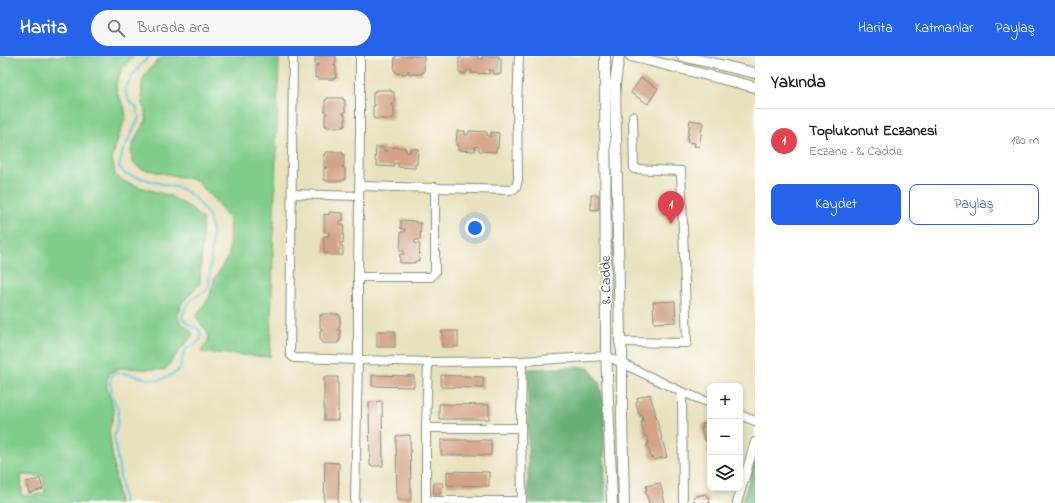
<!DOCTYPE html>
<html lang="tr">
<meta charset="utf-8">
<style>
body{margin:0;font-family:"Indie Flower",sans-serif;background:#f6f6f6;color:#202124}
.controls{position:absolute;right:12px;bottom:12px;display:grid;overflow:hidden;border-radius:8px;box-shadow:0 2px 6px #0003}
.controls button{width:36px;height:36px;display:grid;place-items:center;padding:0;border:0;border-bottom:1px solid #e0e0e0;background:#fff;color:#202124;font:20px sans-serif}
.you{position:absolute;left:475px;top:172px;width:14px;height:14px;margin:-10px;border:3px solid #fff;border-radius:50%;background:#1a73e8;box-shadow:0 0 0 6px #1a73e833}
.badge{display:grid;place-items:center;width:26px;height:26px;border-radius:50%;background:#2563eb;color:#fff;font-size:13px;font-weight:700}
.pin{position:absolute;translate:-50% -33px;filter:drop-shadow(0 1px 2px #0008)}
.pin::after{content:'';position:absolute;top:21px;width:14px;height:12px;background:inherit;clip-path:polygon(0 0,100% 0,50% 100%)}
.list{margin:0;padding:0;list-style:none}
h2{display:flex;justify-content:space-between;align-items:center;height:52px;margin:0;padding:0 16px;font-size:17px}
h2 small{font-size:13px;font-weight:400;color:#757577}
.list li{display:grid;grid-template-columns:26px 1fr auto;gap:12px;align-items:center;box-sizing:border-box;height:64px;padding:0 16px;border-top:1px solid #e0e0e0}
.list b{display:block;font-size:15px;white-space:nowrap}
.list p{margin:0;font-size:13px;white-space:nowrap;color:#757577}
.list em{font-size:13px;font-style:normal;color:#757577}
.actions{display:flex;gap:8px;padding:12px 16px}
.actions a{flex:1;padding:9px 0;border:1px solid #2563eb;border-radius:8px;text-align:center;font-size:14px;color:#2563eb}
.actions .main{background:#2563eb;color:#fff}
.icon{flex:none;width:22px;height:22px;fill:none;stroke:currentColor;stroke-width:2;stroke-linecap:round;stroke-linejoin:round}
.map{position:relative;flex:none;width:755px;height:447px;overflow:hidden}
header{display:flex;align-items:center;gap:24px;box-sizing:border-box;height:56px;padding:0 20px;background:#2563eb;color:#fff}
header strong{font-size:19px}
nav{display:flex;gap:22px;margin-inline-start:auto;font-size:14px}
.search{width:280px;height:36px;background:#f6f6f6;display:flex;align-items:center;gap:10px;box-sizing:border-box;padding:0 14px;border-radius:22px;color:#757577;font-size:15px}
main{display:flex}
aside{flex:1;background:#fff}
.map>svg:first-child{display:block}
.green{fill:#80cc8b;stroke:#508460;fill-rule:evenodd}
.forest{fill:#68b077;stroke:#447656}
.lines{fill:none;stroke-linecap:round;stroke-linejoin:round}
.stream{stroke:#64c6e2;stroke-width:2}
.building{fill:#d3a287}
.minor-casing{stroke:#848f79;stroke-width:10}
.tertiary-casing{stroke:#848f79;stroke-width:12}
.minor{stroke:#fff;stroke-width:8}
.tertiary{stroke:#fff;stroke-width:10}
.labels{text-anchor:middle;stroke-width:3.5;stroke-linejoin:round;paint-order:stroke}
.street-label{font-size:14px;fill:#1f3d34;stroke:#fdfcf7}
</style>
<header>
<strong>Harita</strong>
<div class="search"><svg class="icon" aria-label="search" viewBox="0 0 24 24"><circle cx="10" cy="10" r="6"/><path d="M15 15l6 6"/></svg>Burada ara</div>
<nav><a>Harita</a><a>Katmanlar</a><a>Paylaş</a></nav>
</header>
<main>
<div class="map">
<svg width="755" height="447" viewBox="0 0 755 447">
<rect width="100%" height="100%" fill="#fdfcf7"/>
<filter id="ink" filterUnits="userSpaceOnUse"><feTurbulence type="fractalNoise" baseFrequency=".025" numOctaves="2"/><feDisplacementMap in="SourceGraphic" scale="8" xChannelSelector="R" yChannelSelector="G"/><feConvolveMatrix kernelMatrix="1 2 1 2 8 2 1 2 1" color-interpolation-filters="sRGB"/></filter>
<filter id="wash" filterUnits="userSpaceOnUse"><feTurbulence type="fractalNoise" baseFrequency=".012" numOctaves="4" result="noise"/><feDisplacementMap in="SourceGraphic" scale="16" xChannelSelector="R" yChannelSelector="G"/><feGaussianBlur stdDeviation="0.9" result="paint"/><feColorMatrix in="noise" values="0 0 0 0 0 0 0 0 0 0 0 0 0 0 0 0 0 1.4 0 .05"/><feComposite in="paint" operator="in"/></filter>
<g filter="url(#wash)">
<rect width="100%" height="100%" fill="#e8e1be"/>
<!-- green -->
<g class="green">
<path d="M0,0h133l-11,13 -6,14 1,10 7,13 2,10 -14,41 3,18 10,7 15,5 30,9 21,12 12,12 -3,63 -19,21 -3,13 2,5 8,6 5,6 -4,6 -6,6 -18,24 -45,-2 -10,5 -3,6v9l5,15 2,11 -5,16 10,73h-119zM21,419l22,1 2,17 -16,3 -7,-1z"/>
<path d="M163,0h116l-9,301 -69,-5c2,-4 5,-8 7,-11 3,-12 -10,-16 -12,-25l13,-18 6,-20 14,-23 1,-34 -12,-17 -22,-24 -54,-11 -10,-7 -1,-12 7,-17 9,-14c-4,-14 -10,-34 0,-47 4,-6 10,-11 16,-16z"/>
</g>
<!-- forest -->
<g class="forest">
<polygon points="581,311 589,312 599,326 604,348 605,447 528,447 528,313"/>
<polygon points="755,404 755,447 742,447"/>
</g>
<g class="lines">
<!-- stream -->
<path class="stream" d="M124,447l-10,-67 4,-16v-11l-5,-11 -3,-15 2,-8 7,-2h7l21,6 13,1 15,-7 5,-5 4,-16 3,-4 7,-3 7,-6v-5l-3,-5 -11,-6 -5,-5c2,-8 5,-16 13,-21 7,-5 11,-3 14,-12l4,-51 -4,-18 -14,-18 -13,-9 -57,-15 -6,-7 3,-14 17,-35 -2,-10 -8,-7 -4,-11c7,-16 13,-23 25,-34"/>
</g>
<g id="blocks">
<!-- building -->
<g class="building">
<polygon points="315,0 336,0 336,8 334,8 334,10 336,10 336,22 334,22 334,23 318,23 318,21 315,22 315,10 318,10 318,8 315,8"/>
<polygon points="395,0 424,0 424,16 422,16 422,18 409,18 409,15 407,15 407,18 396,17 396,15 394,15"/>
<polygon points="461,0 478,0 478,3 482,3 482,0 499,0 499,3 501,3 501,18 493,18 493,14 489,14 489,18 471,17 471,14 467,14 467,17 459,17 459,2 461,2"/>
<polygon points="641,22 658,32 648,48 631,37"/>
<polygon points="375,34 391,34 391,36 394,36 394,48 391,48 392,50 394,50 394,62 392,62 392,63 375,63 375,62 373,62 373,50 375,50 375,48 373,48 373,36 375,36"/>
<polygon points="327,42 343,42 343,44 345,44 345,56 343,56 343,58 345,58 345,70 343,70 343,71 327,71 327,70 325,70 325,58 327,58 327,57 325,56 325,44 327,44"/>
<polygon points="690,64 703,66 699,91 694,90 695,87 687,86"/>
<polygon points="457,75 465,75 465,79 468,79 469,75 487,76 487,80 491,80 491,76 499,77 498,92 496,92 496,96 479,95 479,91 475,90 475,95 458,94 458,90 456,89"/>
<polygon points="376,91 384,91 384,95 388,95 388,91 406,92 406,96 410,96 410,92 418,93 417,108 415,108 415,112 398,111 398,107 394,107 394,111 377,110 377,106 375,105"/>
<polygon points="326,96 342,96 342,98 344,98 344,111 342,110 342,112 345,112 345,124 342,124 342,125 326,125 326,124 324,124 324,112 326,113 326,111 324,111 324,98 326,98"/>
<polygon points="591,139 599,139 599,153 591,154"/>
<polygon points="329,156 343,157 343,165 340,165 340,168 344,168 343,187 340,187 340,190 343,190 343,199 329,199 328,197 324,197 324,180 329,180 329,176 324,176 324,158 329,159"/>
<polygon points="401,164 416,165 416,167 421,167 420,184 415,184 415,188 420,188 419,205 415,205 415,207 400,207 400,198 404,198 404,195 400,195 401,176 405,176 405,173 401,173"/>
<polygon points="675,245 676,266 654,267 653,246"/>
<polygon points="322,258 338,258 338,259 340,259 340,272 338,272 338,274 340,274 340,285 338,285 338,287 322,287 322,285 320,285 320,274 322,274 322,272 320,272 320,259 322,259"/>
<rect x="377" y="275" width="18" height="16"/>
<rect x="442" y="275" width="16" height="16"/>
<polygon points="372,319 414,320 414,331 372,330"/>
<polygon points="441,319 483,321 483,332 441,331"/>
<rect x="324" y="321" width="14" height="43"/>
<polygon points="650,338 667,401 654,404 653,401 651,402 647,388 649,388 647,380 645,381 641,366 643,366 642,359 639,359 636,346 638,345 637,342"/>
<polygon points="382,345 383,410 370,410 369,346"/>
<polygon points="439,348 489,349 489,363 439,363"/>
<polygon points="710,366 710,403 707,392 709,392 707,385 705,385 701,372 703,371 702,368"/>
<polygon points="410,379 411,444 397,444 396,380"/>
<rect x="441" y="384" width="50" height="15"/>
<polygon points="325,406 339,407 338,447 324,447"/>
<polygon points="447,415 489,416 489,430 447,429"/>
<polygon points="40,423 43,433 29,437 26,426"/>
<polygon points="434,427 443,427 442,437 433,437"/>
<polygon points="660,427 665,447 649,447 645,434 647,434 646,430"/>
<polygon points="705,438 707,441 709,441 710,447 695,447 693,441"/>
</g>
</g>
</g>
<g filter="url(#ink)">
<use href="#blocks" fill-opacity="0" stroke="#848f79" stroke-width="1"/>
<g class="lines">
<defs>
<g id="minor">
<polyline points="293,0 290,298 294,302 428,306 522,305 607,300 682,336 710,347"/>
<polyline points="359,130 512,134 516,131 518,123 517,49 519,0"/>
<polyline points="292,138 359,140"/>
<polyline points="358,221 431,221 435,216 435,131"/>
<polyline points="620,286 687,287 681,115 634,113 633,60"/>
<polyline points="522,305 521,372 522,447"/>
<polyline points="682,336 683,447"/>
<polyline points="740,359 755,365"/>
<polyline points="426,372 521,372"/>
<polyline points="426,445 522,445"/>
<polyline points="355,447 358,303 358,221 360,76 360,0"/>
<polyline points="426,447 426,372 428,306"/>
<polyline points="737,447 755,386"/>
</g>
<g id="tertiary">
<polyline points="619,0 615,27 620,286 622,295 622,362 624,447"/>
<polyline points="631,0 755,31"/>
<polyline points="682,0 755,17"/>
<polyline points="605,1 606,294 612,447"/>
</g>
</defs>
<!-- minor casing -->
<use href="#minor" class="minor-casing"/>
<!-- tertiary casing -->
<use href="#tertiary" class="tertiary-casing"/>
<!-- minor -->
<use href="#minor" class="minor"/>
<!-- tertiary -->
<use href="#tertiary" class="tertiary"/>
</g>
</g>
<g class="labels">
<!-- street labels -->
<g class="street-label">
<text transform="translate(605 224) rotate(-91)" y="5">8. Cadde</text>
</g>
</g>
</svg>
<div class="controls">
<button>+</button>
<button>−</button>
<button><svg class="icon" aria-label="layers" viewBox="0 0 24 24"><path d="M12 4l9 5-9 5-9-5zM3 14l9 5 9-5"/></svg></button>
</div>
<div class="you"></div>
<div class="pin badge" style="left:671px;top:168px;background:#e0444e">1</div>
</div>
<aside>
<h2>Yakında<small></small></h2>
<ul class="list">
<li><span class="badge" style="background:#e0444e">1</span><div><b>Toplukonut Eczanesi</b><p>Eczane · 8. Cadde</p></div><em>180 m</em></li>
</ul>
<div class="actions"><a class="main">Kaydet</a><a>Paylaş</a></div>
</aside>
</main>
